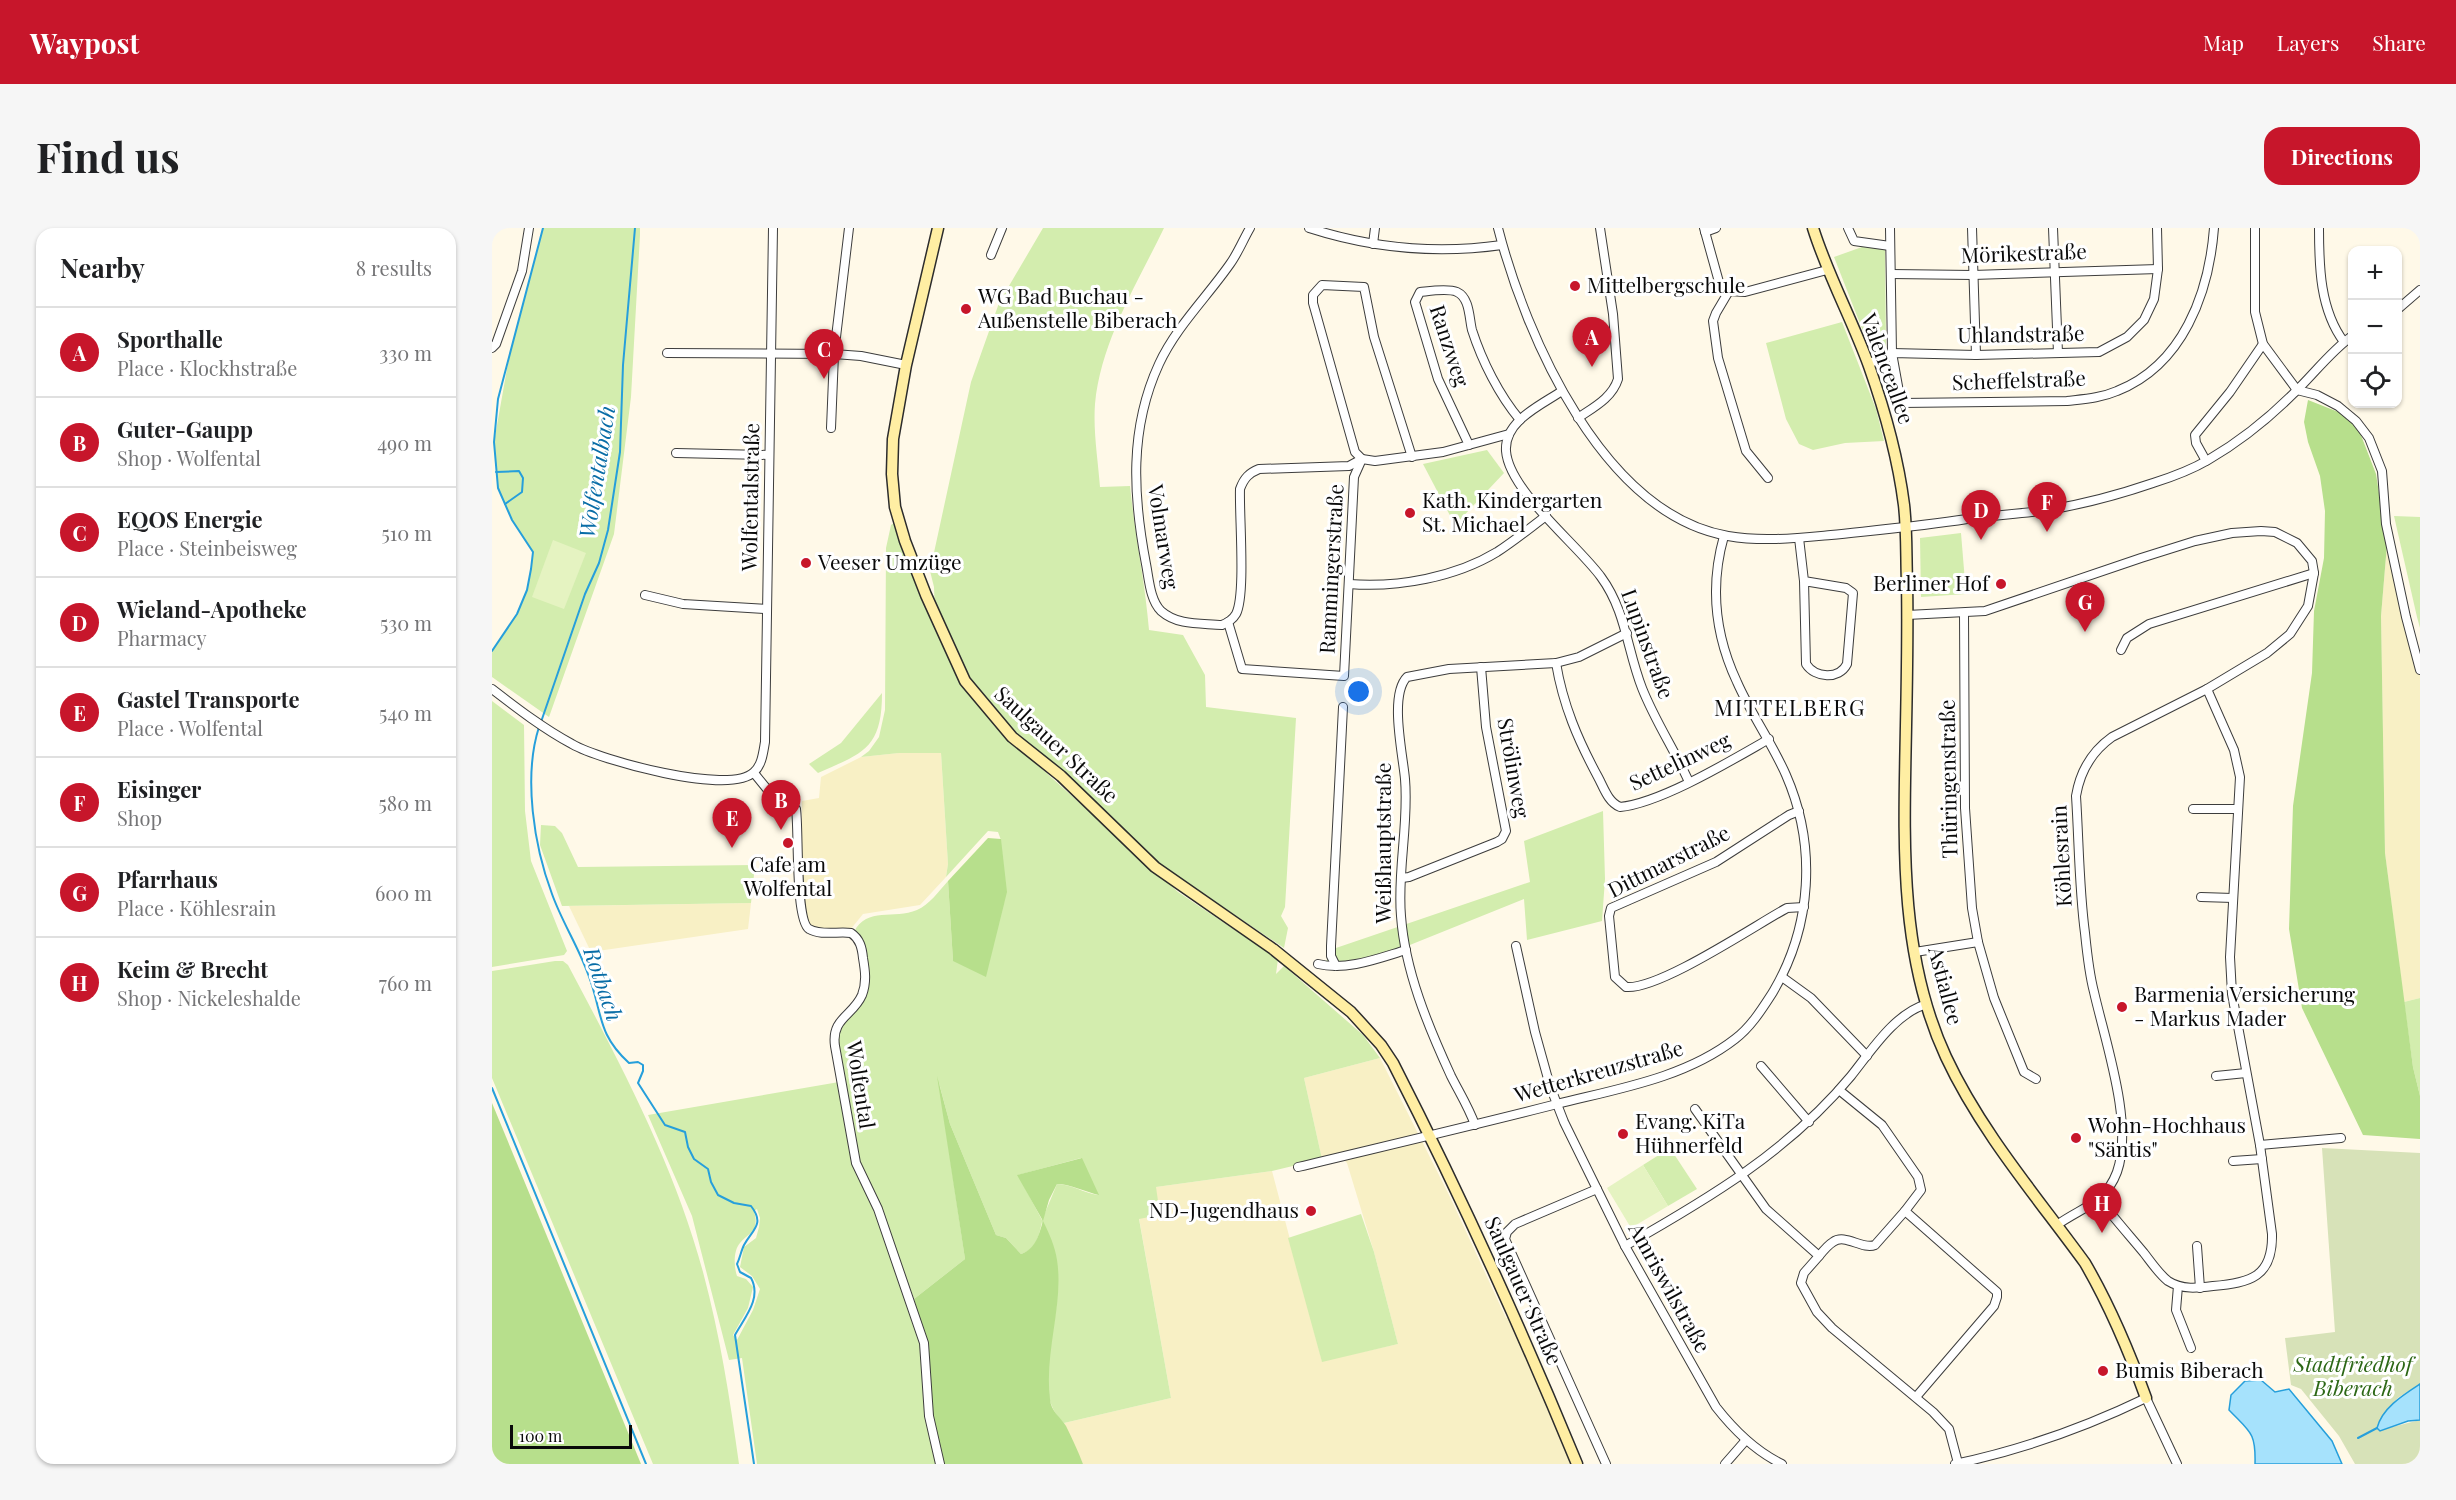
<!DOCTYPE html>
<meta charset="utf-8">
<style>
body{margin:0;font-family:"Playfair Display",serif;background:#f6f6f6;color:#202124}
.controls{position:absolute;right:18px;top:18px;display:grid;overflow:hidden;border-radius:12px;box-shadow:0 2px 4px #0004}
.controls button{width:54px;height:54px;display:grid;place-items:center;padding:0;border:0;border-bottom:2px solid #e0e0e0;background:#fff;color:#202124;font:30px sans-serif}
.scale{position:absolute;left:18px;bottom:15px;width:122px;box-sizing:border-box;padding-left:6px;border:3px solid #0a0a0a;border-top:0;font-size:16px;line-height:21px;white-space:nowrap;color:#0a0a0a;-webkit-text-stroke:4px #fff;paint-order:stroke}
.you{position:absolute;left:867px;top:464px;width:21px;height:21px;margin:-15px;border:4px solid #fff;border-radius:50%;background:#1a73e8;box-shadow:0 0 0 9px #1a73e833}
.badge{display:grid;place-items:center;width:39px;height:39px;border-radius:50%;background:#c7162b;color:#fff;font-size:20px;font-weight:700}
.pin{position:absolute;translate:-50% -50px;filter:drop-shadow(0 2px 3px #0008)}
.pin::after{content:'';position:absolute;top:32px;width:21px;height:18px;background:inherit;clip-path:polygon(0 0,100% 0,50% 100%)}
.list{margin:0;padding:0;list-style:none}
h2{display:flex;justify-content:space-between;align-items:center;height:78px;margin:0;padding:0 24px;font-size:26px}
h2 small{font-size:20px;font-weight:400;color:#757577}
.list li{display:grid;grid-template-columns:39px 1fr auto;gap:18px;align-items:center;box-sizing:border-box;height:90px;padding:0 24px;border-top:2px solid #e0e0e0}
.list b{display:block;font-size:22px;white-space:nowrap}
.list p{margin:0;font-size:20px;white-space:nowrap;color:#757577}
.list em{font-size:20px;font-style:normal;color:#757577}
.icon{flex:none;width:33px;height:33px;fill:none;stroke:currentColor;stroke-width:2;stroke-linecap:round;stroke-linejoin:round}
.map{position:relative;flex:none;width:1928px;height:1236px;overflow:hidden;border-radius:18px}
header{display:flex;align-items:center;gap:36px;box-sizing:border-box;height:84px;padding:0 30px;background:#c7162b;color:#fff}
header strong{font-size:28px}
nav{display:flex;gap:33px;margin-inline-start:auto;font-size:21px}
.intro{display:flex;align-items:center;justify-content:space-between;box-sizing:border-box;height:144px;padding:0 36px}
h1{margin:0;font-size:42px}
.button{padding:15px 27px;border-radius:18px;background:#c7162b;color:#fff;font-size:21px;font-weight:700}
main{display:flex;gap:36px;padding:0 36px}
aside{flex:1;background:#fff;border-radius:18px;box-shadow:0 2px 4px #0004}
.map>svg:first-child{display:block}
.farmland{fill:#f8f0c5}
.green{fill:#d3edae;fill-rule:evenodd}
.forest{fill:#b7df8c}
.cemetery{fill:#d7e2b8}
.pitch{fill:#e5f3c1}
.water{fill:#a6e2fc;stroke:#269fdb;stroke-width:1.5}
.lines{fill:none;stroke-linecap:round;stroke-linejoin:round}
.stream{stroke:#269fdb;stroke-width:2}
.street-casing{stroke:#3d3d3d;stroke-width:10}
.secondary-casing{stroke:#2c2c2c;stroke-width:13}
.street{stroke:#fff;stroke-width:8}
.secondary{stroke:#ffeea3;stroke-width:10}
.poi-dot{fill:#c7162b;stroke:#fff;stroke-width:2}
.labels{text-anchor:middle;stroke-width:6;stroke-linejoin:round;paint-order:stroke}
.street-label{font-size:21px;fill:#0a0a0a;stroke:#fff}
.poi-label{font-size:21px;fill:#0a0a0a;stroke:#fff;text-anchor:start}
.park-label{font-size:21px;font-style:italic;fill:#2c6716;stroke:#fff}
.water-label{font-size:22px;font-style:italic;fill:#096da7;stroke:#fff}
.neighbourhood-label{font-size:22px;letter-spacing:1.5px;fill:#0a0a0a;stroke:#fff}
</style>
<header>
<strong>Waypost</strong>
<nav><a>Map</a><a>Layers</a><a>Share</a></nav>
</header>
<div class="intro"><h1>Find us</h1><a class="button">Directions</a></div>
<main>
<aside>
<h2>Nearby<small>8 results</small></h2>
<ul class="list">
<li><span class="badge">A</span><div><b>Sporthalle</b><p>Place · Klockhstraße</p></div><em>330 m</em></li>
<li><span class="badge">B</span><div><b>Guter-Gaupp</b><p>Shop · Wolfental</p></div><em>490 m</em></li>
<li><span class="badge">C</span><div><b>EQOS Energie</b><p>Place · Steinbeisweg</p></div><em>510 m</em></li>
<li><span class="badge">D</span><div><b>Wieland-Apotheke</b><p>Pharmacy</p></div><em>530 m</em></li>
<li><span class="badge">E</span><div><b>Gastel Transporte</b><p>Place · Wolfental</p></div><em>540 m</em></li>
<li><span class="badge">F</span><div><b>Eisinger</b><p>Shop</p></div><em>580 m</em></li>
<li><span class="badge">G</span><div><b>Pfarrhaus</b><p>Place · Köhlesrain</p></div><em>600 m</em></li>
<li><span class="badge">H</span><div><b>Keim &amp; Brecht</b><p>Shop · Nickeleshalde</p></div><em>760 m</em></li>
</ul>
</aside>
<div class="map">
<svg width="1928" height="1236" viewBox="0 0 1928 1236">
<rect width="100%" height="100%" fill="#fff9e8"/>
<!-- farmland -->
<g class="farmland">
<polygon points="1895,316 1928,442 1928,770 1912,774 1893,625 1889,388"/>
<polygon points="407,525 449,525 456,636 454,649 428,677 371,686 358,702 331,702 319,699 314,694 309,646 310,573 327,570 329,549 369,529"/>
<polygon points="259,675 256,701 99,724 77,678"/>
<polygon points="888,830 958,969 1014,1090 1022,1088 1085,1236 591,1236 572,1195 679,1170 647,990 664,959 780,943 830,1133 906,1116 882,1024 855,935 847,927 830,931 812,850"/>
</g>
<!-- green -->
<g class="green">
<polygon points="51,0 148,0 148,7 139,169 122,306 57,489 0,449 0,423 25,386 35,362 39,341 41,324 20,292 6,260 2,214 18,124"/>
<path d="M551,0h121c-27,56 -63,113 -69,176 -2,27 3,56 5,83l30,-1c5,49 15,96 19,144l34,5 22,40 1,32 90,11 -11,189 -4,9 7,12 -4,20 -135,-91 -37,-36 -96,-88 -49,-53 -4,4 47,56 168,152 100,67 -2,15 8,-8 79,69 17,23 -76,20 18,81 -50,12 -116,16 4,28 -21,4 32,179 -107,25c-32,-27 -9,-88 -7,-124 1,-18 -11,-57 -15,-77 -3,13 -6,28 -21,32l-15,-16 -10,-3 -46,-111 -11,-41 26,176 -51,40 -24,-66 -32,-72 -22,-115 3,-19 28,-43 -13,-52c13,-26 40,-12 63,-22 12,-5 22,-19 31,-29l5,80 48,-121 -3,-8 -10,-1 -42,46 2,-13 -7,-111h-42l-38,4 8,-6 10,-14 6,-27 1,-162 5,-23 3,-2 41,91 -1,-27 -4,-16 41,-189 28,-79zM589,930l17,37c-14,-2 -27,-11 -41,-11l-15,36 -24,-45z"/>
<polygon points="1370,19 1393,20 1394,118 1376,116 1342,29"/>
<polygon points="1350,94 1384,181 1392,213 1353,215 1321,222 1307,216 1294,191 1274,115"/>
<polygon points="995,222 1012,245 963,297 931,236"/>
<polygon points="1902,288 1928,289 1928,400 1925,389"/>
<polygon points="1469,305 1474,366 1429,369 1428,310"/>
<path d="M390,465c0,56 -19,60 -64,80l-9,-9 32,-21z"/>
<polygon points="0,473 32,497 33,583 39,633 75,723 72,727 0,739"/>
<polygon points="1111,583 1113,651 1110,693 1035,712 1032,671 898,725 832,737 841,721 1038,654 1032,613"/>
<polygon points="49,597 63,598 70,605 86,639 263,637 259,675 70,678 48,617"/>
<path d="M63,733h8l5,4c52,98 106,199 135,307 17,63 27,127 36,192h-86l-161,-386v-107z"/>
<polygon points="1928,770 1928,868 1921,839 1912,774"/>
<path d="M347,854l14,79 22,48 43,115 22,140h-183l-15,-106 -13,2 -37,-144 -44,-101zM265,981l3,9 -1,9 -3,11 -12,9 -4,20 12,9 8,13 -7,21 -16,30 -4,-5 15,-27 5,-21 -7,-8 -9,-3c-3,-9 -4,-25 3,-33 9,-11 20,-11 14,-32z"/>
<polygon points="1178,920 1205,961 1176,978 1151,937"/>
<polygon points="869,986 882,1024 906,1116 830,1134 796,1010"/>
</g>
<!-- forest -->
<g class="forest">
<polygon points="1816,172 1849,185 1867,202 1884,246 1895,316 1889,388 1893,625 1921,839 1928,868 1928,911 1871,907 1810,780 1797,701 1801,578 1820,445 1822,383 1832,330 1833,283 1828,248 1816,214 1812,194"/>
<polygon points="496,610 509,611 515,664 494,749 461,733 456,653"/>
<path d="M445,848l13,48 46,111 10,3 15,16c15,-5 18,-20 22,-33l-26,-46 65,-17 17,37c-13,-3 -29,-11 -42,-11l-8,16 -6,21c6,12 12,25 14,39 7,44 -13,92 -7,139 1,13 10,17 16,27 6,12 12,25 17,38h-143l-7,-24 -7,-97 -12,-44 51,-40z"/>
<polygon points="0,875 149,1236 0,1236"/>
</g>
<!-- cemetery -->
<path class="cemetery" d="M1830,920l98,5v231c-24,16 -31,13 -32,44l32,-8v44h-65l-16,-28 -38,-47 -10,-4 -6,-47 50,-6z"/>
<!-- pitch -->
<g class="pitch">
<polygon points="61,312 94,325 72,381 40,369"/>
<polygon points="1151,937 1176,978 1139,1000 1115,960"/>
</g>
<!-- water -->
<g class="water">
<path d="M1769,1152l14,12 14,-3 43,52 10,23h-87c1,-32 -5,-32 -26,-54l2,-15 14,-14z"/>
<path d="M1928,1156v36l-12,1 -28,10 -3,-3c5,-20 26,-33 43,-44z"/>
</g>
<g class="lines">
<!-- stream -->
<g class="stream">
<polyline points="4,244 27,243 31,250 30,264 13,276"/>
<polyline points="0,423 25,386 35,362 39,341 41,324 20,292 6,260 2,214 6,171 51,0"/>
<polyline points="49,494 93,366 107,335 116,302 128,224 131,137 143,0"/>
<path d="M47,499c-16,50 -5,119 13,167 10,28 26,52 36,80 15,38 8,59 41,89l9,-1 5,3v6l-5,12 27,42 20,7 3,15 6,12 14,10 3,13 7,13 16,8 17,3c14,18 2,23 -7,39 -3,6 -4,13 -7,19l3,8 11,6c11,20 -6,39 -16,57l19,129"/>
<polyline points="0,860 154,1236"/>
<polyline points="1866,1210 1885,1200"/>
</g>
<defs>
<g id="street">
<path d="M758,0c-7,12 -12,25 -20,36 -23,33 -54,63 -71,100 -30,65 -26,132 -13,200 3,15 4,36 15,47 17,15 40,12 61,14 5,-2 11,-6 14,-11 10,-19 3,-99 4,-125 4,-11 9,-16 19,-20l90,-3 13,-7 13,2 68,-9 66,-18"/>
<path d="M817,0c62,20 129,26 193,17"/>
<path d="M1006,0c28,109 105,286 230,308 34,6 70,2 103,-1 46,-5 91,-9 136,-16 27,-4 54,-5 81,-9 36,-6 70,-15 105,-27 19,-6 38,-13 55,-23 31,-18 61,-42 86,-67 20,-19 36,-41 58,-57"/>
<polyline points="1212,0 1227,54 1237,63 1253,64 1335,42"/>
<polyline points="1356,0 1362,13 1398,18"/>
<path d="M1398,0l2,125 9,50 166,-2c17,-2 34,-3 50,-10 66,-26 92,-98 97,-163"/>
<polyline points="1480,0 1484,127"/>
<polyline points="1561,0 1566,125"/>
<polyline points="1763,0 1763,84 1771,116 1805,162 1825,167 1846,178 1864,193 1877,210 1890,243 1894,296 1914,389 1928,442"/>
<path d="M1827,0c0,39 1,82 25,114"/>
<polyline points="1213,4 1224,0"/>
<polyline points="881,16 883,0"/>
<polyline points="499,27 510,0"/>
<polyline points="1399,46 1481,47 1666,41"/>
<polyline points="1237,63 1224,85 1221,93 1226,130 1254,223 1276,250"/>
<polyline points="1906,81 1928,62"/>
<polyline points="0,120 4,116 30,43 37,0"/>
<polyline points="175,125 342,126 369,128 414,137"/>
<polyline points="1376,136 1400,125 1484,127 1607,124 1635,109 1652,92 1662,71 1666,41 1665,0"/>
<path d="M1070,163c-21,14 -58,30 -56,60 3,40 72,94 95,126 25,34 26,73 41,111 13,33 32,61 47,94"/>
<path d="M1086,190c16,-11 34,-20 40,-39l-5,-65 -13,-86"/>
<polyline points="339,200 342,126 357,0"/>
<path d="M977,217l-31,-66 -23,-77 5,-10c10,-1 28,-4 37,0 13,6 12,26 15,38 10,31 27,65 48,90"/>
<polyline points="184,225 277,227"/>
<polyline points="1714,233 1704,215 1703,207 1738,164 1771,116"/>
<path d="M1307,310l5,43 2,83c9,14 33,16 41,0l6,-71 -7,-5 -42,-7"/>
<path d="M857,356c49,4 107,-7 148,-32 17,-11 33,-24 49,-36"/>
<polyline points="153,367 191,376 274,381"/>
<polyline points="1472,386 1473,580 1480,680 1486,714 1502,770 1532,844 1544,851"/>
<path d="M1415,387l78,-4 156,-53 54,-17 37,-8 29,-2 14,1 22,11 15,18 2,12 -6,33 -18,28 -23,19 -60,36 -95,48c-21,15 -32,35 -36,59 3,46 3,92 9,137 2,20 4,40 9,59 11,49 40,132 23,180 -12,32 -35,35 -60,53"/>
<polyline points="736,394 750,441 852,448 862,249 870,231 863,224 821,75 821,67 830,57 872,59 882,109 920,229"/>
<polyline points="1629,422 1635,410 1657,396 1822,345"/>
<path d="M1064,435c7,42 22,77 42,114 6,11 10,25 22,30 41,-4 112,-47 149,-68"/>
<path d="M0,461c26,20 52,40 80,55 27,16 158,52 182,28 8,-7 9,-19 11,-30l8,-514"/>
<path d="M262,545l13,16 20,11 9,9c3,20 -1,111 13,120 12,7 30,2 42,4 9,6 11,15 12,25 2,12 4,24 -1,37 -9,21 -31,23 -27,51l21,117 22,46 46,134 5,73 11,48"/>
<polyline points="1701,581 1746,581"/>
<path d="M1307,583l-10,4 -73,47 -105,46 -2,8 6,61 11,10c33,3 128,-61 161,-79l17,-1"/>
<polyline points="910,650 917,649 1005,614 1010,611 1014,603 994,499 989,439"/>
<polyline points="1709,669 1741,670"/>
<path d="M1024,718l19,86 15,54 14,36 61,124 91,161c18,23 39,44 66,57"/>
<polyline points="1423,724 1486,714"/>
<path d="M826,736c29,7 61,-6 88,-14"/>
<polyline points="844,738 839,728 839,718 851,479"/>
<polyline points="1290,749 1319,770 1375,828"/>
<polyline points="1269,838 1317,894"/>
<polyline points="1724,848 1754,845"/>
<polyline points="1347,862 1390,897 1426,949 1429,962 1413,983 1505,1064 1505,1069 1502,1078 1424,1169"/>
<polyline points="1203,881 1274,981 1327,1028 1312,1045 1309,1055 1325,1084 1340,1100 1441,1184 1457,1201 1466,1235"/>
<path d="M983,897c-6,-17 -16,-33 -24,-49 -23,-50 -46,-105 -50,-160 -4,-45 8,-91 4,-137 -2,-24 -16,-84 2,-102l42,-8 107,-6 23,-6 48,-24"/>
<polyline points="1768,917 1849,910"/>
<polyline points="1741,933 1770,931"/>
<path d="M806,939c87,-21 173,-41 259,-63 60,-15 128,-26 178,-65 16,-12 27,-30 38,-47 39,-66 44,-146 13,-217 -14,-32 -35,-61 -49,-93 -22,-47 -27,-97 -13,-146"/>
<polyline points="1105,961 1023,996 1015,1004 1013,1011 1114,1236"/>
<path d="M1608,972c14,18 29,35 44,53 7,9 15,21 24,28 14,9 30,7 45,5 37,-3 60,-9 59,-52l-12,-89 -28,-151 -2,-37 10,-180 -6,-27 -27,-61"/>
<path d="M1133,1018c83,-47 164,-95 226,-170 20,-25 44,-63 76,-72"/>
<polyline points="1705,1018 1708,1060"/>
<path d="M1327,1028c4,-5 9,-11 14,-14 12,-9 29,8 42,3l30,-34"/>
<polyline points="1686,1058 1684,1082 1699,1120"/>
<polyline points="1233,1236 1254,1212"/>
<path d="M1463,1236c66,-14 131,-37 191,-66l31,66"/>
</g>
<g id="secondary">
<path d="M446,0l-32,137 -13,74 -1,35 3,33 10,34 21,54 39,86 47,56 49,39 94,91 118,82 78,63 30,33 12,18c67,131 128,265 184,401"/>
<path d="M1321,0c15,48 39,91 56,138 16,45 29,92 35,139 3,26 2,52 3,77 1,48 0,96 -1,144 -2,111 -8,228 40,331 35,75 91,140 139,206 25,43 44,88 61,135"/>
</g>
</defs>
<!-- street casing -->
<use href="#street" class="street-casing"/>
<!-- secondary casing -->
<use href="#secondary" class="secondary-casing"/>
<!-- street -->
<use href="#street" class="street"/>
<!-- secondary -->
<use href="#secondary" class="secondary"/>
</g>
<!-- markers -->
<g class="poi-dot">
<circle cx="1083" cy="58" r="6"/>
<circle cx="474" cy="81" r="6"/>
<circle cx="918" cy="285" r="6"/>
<circle cx="314" cy="335" r="6"/>
<circle cx="1509" cy="356" r="6"/>
<circle cx="296" cy="615" r="6"/>
<circle cx="1630" cy="779" r="6"/>
<circle cx="1131" cy="906" r="6"/>
<circle cx="1584" cy="910" r="6"/>
<circle cx="819" cy="983" r="6"/>
<circle cx="1611" cy="1143" r="6"/>
</g>
<g class="labels">
<!-- street labels -->
<g class="street-label">
<text transform="translate(1532 26) rotate(-2)" y="7">Mörikestraße</text>
<text transform="translate(1529 107) rotate(-1)" y="7">Uhlandstraße</text>
<text transform="translate(957 118) rotate(72)" y="7">Ranzweg</text>
<text transform="translate(1395 141) rotate(70)" y="7">Valenceallee</text>
<text transform="translate(1527 153) rotate(-2)" y="7">Scheffelstraße</text>
<text transform="translate(259 269) rotate(-89)" y="7">Wolfentalstraße</text>
<text transform="translate(671 309) rotate(81)" y="7">Volmarweg</text>
<text transform="translate(840 341) rotate(-87)" y="7">Rammingerstraße</text>
<text transform="translate(1155 416) rotate(70)" y="7">Lupinstraße</text>
<text transform="translate(564 517) rotate(43)" y="7">Saulgauer Straße</text>
<text transform="translate(1188 534) rotate(-25)" y="7">Settelinweg</text>
<text transform="translate(1021 540) rotate(80)" y="7">Strölinweg</text>
<text transform="translate(1457 551) rotate(-91)" y="7">Thüringenstraße</text>
<text transform="translate(892 615) rotate(-90)" y="7">Weißhauptstraße</text>
<text transform="translate(1570 628) rotate(-93)" y="7">Köhlesrain</text>
<text transform="translate(1177 634) rotate(-27)" y="7">Dittmarstraße</text>
<text transform="translate(1453 758) rotate(75)" y="7">Astiallee</text>
<text transform="translate(1107 844) rotate(-16)" y="7">Wetterkreuzstraße</text>
<text transform="translate(368 857) rotate(81)" y="7">Wolfental</text>
<text transform="translate(1177 1060) rotate(61)" y="7">Amriswilstraße</text>
<text transform="translate(1031 1063) rotate(66)" y="7">Saulgauer Straße</text>
</g>
<!-- poi labels -->
<g class="poi-label">
<text x="1095" y="65">Mittelbergschule</text>
<text x="486" y="76">WG Bad Buchau -<tspan x="486" dy="24">Außenstelle Biberach</tspan></text>
<text x="930" y="280">Kath. Kindergarten<tspan x="930" dy="24">St. Michael</tspan></text>
<text x="326" y="342">Veeser Umzüge</text>
<text x="1497" y="363" text-anchor="end">Berliner Hof</text>
<text x="296" y="644" text-anchor="middle">Cafe am<tspan x="296" dy="24">Wolfental</tspan></text>
<text x="1642" y="774">Barmenia Versicherung<tspan x="1642" dy="24">- Markus Mader</tspan></text>
<text x="1143" y="901">Evang. KiTa<tspan x="1143" dy="24">Hühnerfeld</tspan></text>
<text x="1596" y="905">Wohn-Hochhaus<tspan x="1596" dy="24">"Säntis"</tspan></text>
<text x="807" y="990" text-anchor="end">ND-Jugendhaus</text>
<text x="1623" y="1150">Bumis Biberach</text>
</g>
<!-- park labels -->
<g class="park-label">
<text x="1861" y="1144">Stadtfriedhof<tspan x="1861" dy="24">Biberach</tspan></text>
</g>
<!-- water labels -->
<g class="water-label">
<text transform="translate(105 244) rotate(-81)" y="8">Wolfentalbach</text>
<text transform="translate(111 756) rotate(71)" y="8">Rotbach</text>
</g>
<!-- neighbourhood labels -->
<g class="neighbourhood-label">
<text x="1298" y="488">MITTELBERG</text>
</g>
</g>
</svg>
<div class="controls">
<button>+</button>
<button>−</button>
<button><svg class="icon" aria-label="locate" viewBox="0 0 24 24"><circle cx="12" cy="12" r="6"/><path d="M12 2v4M12 18v4M2 12h4M18 12h4"/></svg></button>
</div>
<div class="scale">100 m</div>
<div class="you"></div>
<div class="pin badge" style="left:1100px;top:139px">A</div>
<div class="pin badge" style="left:289px;top:602px">B</div>
<div class="pin badge" style="left:332px;top:151px">C</div>
<div class="pin badge" style="left:1489px;top:312px">D</div>
<div class="pin badge" style="left:240px;top:620px">E</div>
<div class="pin badge" style="left:1555px;top:304px">F</div>
<div class="pin badge" style="left:1593px;top:404px">G</div>
<div class="pin badge" style="left:1610px;top:1005px">H</div>
</div>
</main>
